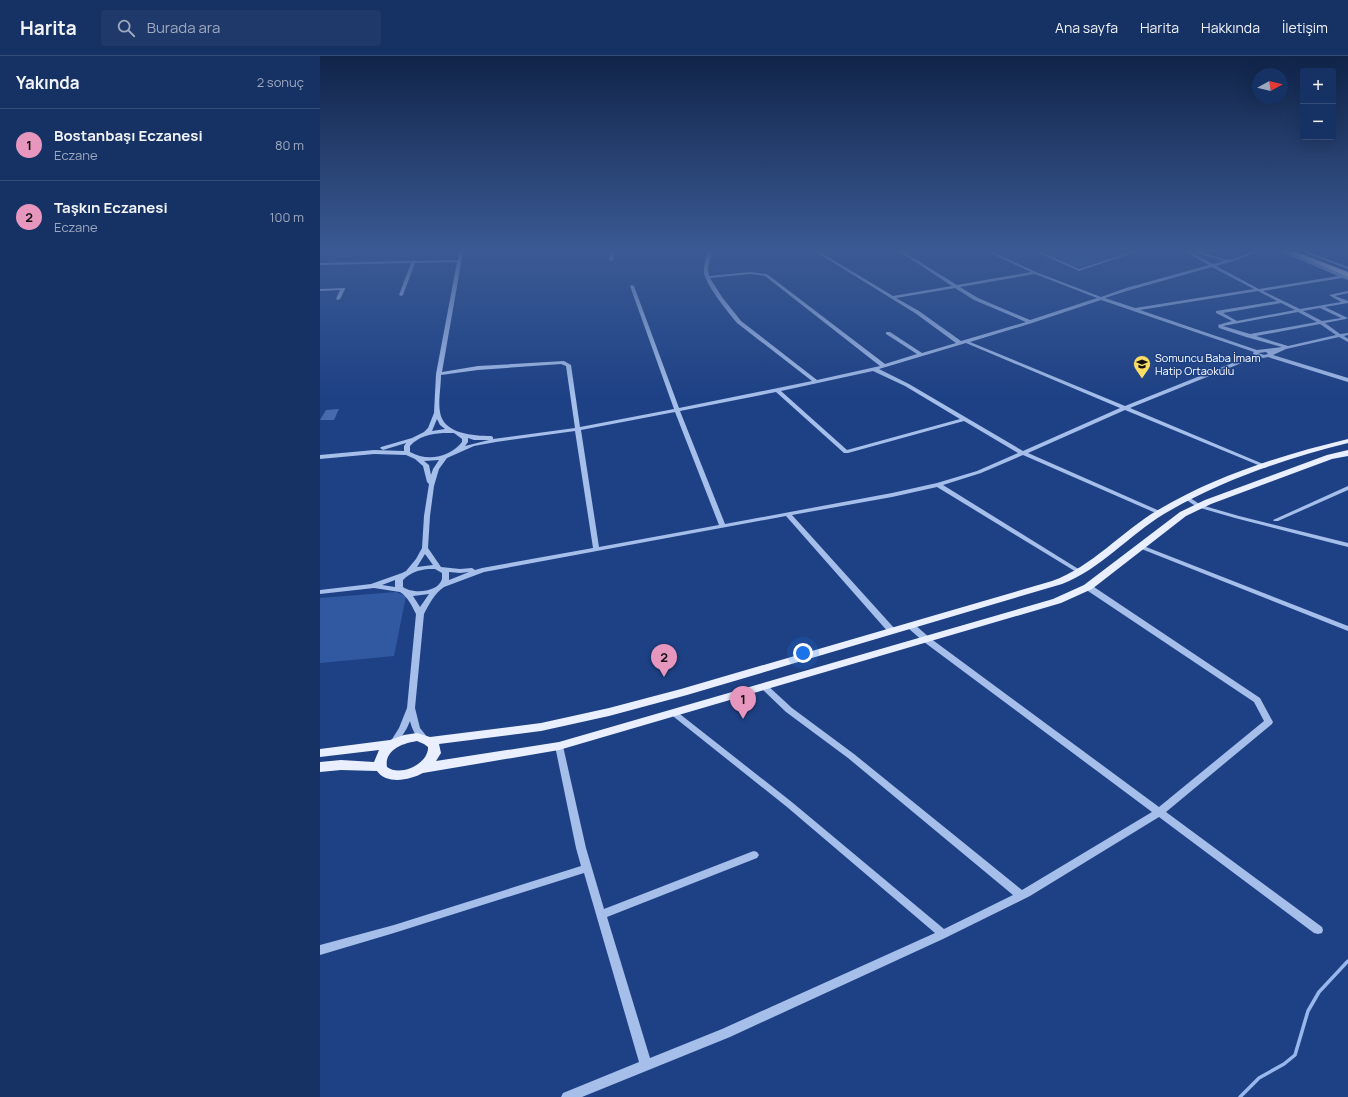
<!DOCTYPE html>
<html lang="tr">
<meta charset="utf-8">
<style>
body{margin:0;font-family:Manrope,sans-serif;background:#1f396a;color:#f1f3f6}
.controls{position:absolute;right:12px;top:12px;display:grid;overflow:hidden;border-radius:4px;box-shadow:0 4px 16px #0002}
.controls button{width:36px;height:36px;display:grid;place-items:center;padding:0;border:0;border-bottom:1px solid #354c78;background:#163164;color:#f1f3f6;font:20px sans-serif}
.compass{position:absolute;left:932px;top:12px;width:36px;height:36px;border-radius:50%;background:#163164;box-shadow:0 4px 16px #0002;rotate:82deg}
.you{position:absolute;left:483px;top:597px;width:14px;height:14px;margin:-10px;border:3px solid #fff;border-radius:50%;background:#1a73e8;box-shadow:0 0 0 6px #1a73e833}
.badge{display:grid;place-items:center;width:26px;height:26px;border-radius:50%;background:#e797bd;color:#111;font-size:13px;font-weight:700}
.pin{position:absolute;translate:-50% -33px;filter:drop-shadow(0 1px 2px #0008)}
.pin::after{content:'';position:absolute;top:21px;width:14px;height:12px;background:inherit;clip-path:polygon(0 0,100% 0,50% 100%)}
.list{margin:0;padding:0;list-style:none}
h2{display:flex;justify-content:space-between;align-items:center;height:52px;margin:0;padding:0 16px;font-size:17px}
h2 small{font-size:13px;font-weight:400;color:#9ea9bf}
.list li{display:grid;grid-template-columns:26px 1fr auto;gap:12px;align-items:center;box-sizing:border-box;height:72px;padding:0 16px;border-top:1px solid #354c78}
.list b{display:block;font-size:15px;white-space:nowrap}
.list p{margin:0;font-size:13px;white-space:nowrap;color:#9ea9bf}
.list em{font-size:13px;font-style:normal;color:#9ea9bf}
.icon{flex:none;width:22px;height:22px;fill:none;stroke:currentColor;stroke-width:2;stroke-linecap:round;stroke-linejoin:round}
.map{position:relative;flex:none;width:1028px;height:1041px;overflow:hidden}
header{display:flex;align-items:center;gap:24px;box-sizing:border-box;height:56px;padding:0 20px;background:#163164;border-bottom:1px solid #354c78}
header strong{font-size:19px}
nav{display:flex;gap:22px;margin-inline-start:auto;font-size:14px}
.search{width:280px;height:36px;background:#1f396a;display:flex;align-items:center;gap:10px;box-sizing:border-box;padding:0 14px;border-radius:4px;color:#9ea9bf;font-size:15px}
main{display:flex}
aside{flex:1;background:#163164}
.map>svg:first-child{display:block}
.green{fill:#3159a2}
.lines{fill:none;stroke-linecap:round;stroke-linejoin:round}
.stream{stroke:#98b7ec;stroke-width:3.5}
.building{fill:#466aad}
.minor{fill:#a5beea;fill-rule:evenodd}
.major{fill:#e9effe;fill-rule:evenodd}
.highway{fill:#fff;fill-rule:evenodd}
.labels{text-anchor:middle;stroke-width:3;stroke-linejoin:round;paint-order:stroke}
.far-poi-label{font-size:11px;fill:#fff;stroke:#1e4185;text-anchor:start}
</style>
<header>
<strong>Harita</strong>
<div class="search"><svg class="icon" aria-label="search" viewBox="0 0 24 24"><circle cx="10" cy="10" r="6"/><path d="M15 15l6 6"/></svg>Burada ara</div>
<nav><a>Ana sayfa</a><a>Harita</a><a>Hakkında</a><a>İletişim</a></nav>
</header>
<main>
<aside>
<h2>Yakında<small>2 sonuç</small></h2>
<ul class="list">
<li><span class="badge">1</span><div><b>Bostanbaşı Eczanesi</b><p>Eczane</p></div><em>80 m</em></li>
<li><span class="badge">2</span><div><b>Taşkın Eczanesi</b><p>Eczane</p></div><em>100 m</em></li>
</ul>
</aside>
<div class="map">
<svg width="1028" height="1041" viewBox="0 0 1028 1041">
<rect width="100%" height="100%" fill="#1e4185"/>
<!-- green -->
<g class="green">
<polygon points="759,196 815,196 758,212 725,200"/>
<polygon points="76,536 86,540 74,600 0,607 0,542"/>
</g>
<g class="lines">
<!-- stream -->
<polyline class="stream" points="920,1041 939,1022 964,1008 975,999 988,955 999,936 1028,905"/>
</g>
<!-- building -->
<polygon class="building" points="19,353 14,364 0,364 6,354"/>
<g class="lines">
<!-- minor -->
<g class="minor">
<path d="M139,196h4l-21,120 36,-6 86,-5 7,4 9,62 94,-18 -44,-123 2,-1 2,1 45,122 133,-27 -75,-58c-9,-11 -30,-36 -33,-50 -1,-7 2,-15 4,-21h4l-4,16 1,8 41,-4 17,2 118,90 32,-10 -31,-20v-2h4l32,21 34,-10 -41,-30 -99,-61h4l73,44 59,-10 -52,-34h4l53,33 74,-13 -43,-20h5l43,20 65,25 25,-9 83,-23 -23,-13h4l23,12 11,-3 -30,-9c12,-1 23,7 34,8 9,0 18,-8 28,-8l-1,1 -24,9 -15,4 43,23 79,-13 -56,-24h5l61,25v3l-6,-2 -79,13 37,18 41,-7 -12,-7 19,-4v2l-13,3 13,5v2l-23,4 23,11 -2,1 -21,4 15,11 8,-1v2l-4,1 4,3v3l-9,-5 -53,12 -13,6 75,23v4l-80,-25 -5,1 -10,-4v-1l1,-1 -153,-52 -69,23 -62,19 155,64 120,-48h4v2l-119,48 138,58 -3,2 -2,-1 -138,-57 -97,43 134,59 1,1 -1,1h-4l-135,-59 -42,18 -38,12 137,85 1,1 -3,2 -141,-86 -45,10 -100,18 103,114 1,2 -1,2h-6l-103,-117 -302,56 -40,15c-9,6 -15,17 -20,27l-9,94 5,20 8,10 -1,2c-10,2 -15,-11 -17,-19l-3,7 -11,18 -3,1 -3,-1 -1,-2 10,-16 8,-20 9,-94c-4,-8 -8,-17 -16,-22l-26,-4 -54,6v-4l51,-6 31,-11 4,-2 10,-12 6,-11 2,-32 5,-32 -2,-2 -4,-16 -8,-7 -9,-4 -32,-1 -54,5v-4l54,-5 30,1v-5l2,-3 -23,7 -3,-2 1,-1 31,-9 12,-6 4,-4 6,-15 2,-39 21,-112 -42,1 -12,32 -2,1 -2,-1 12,-32 -91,2v-2l92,-2 2,-1 2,1 42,-1zM892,211l42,22 -119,19 -30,-10 25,-8zM430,218l15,2 115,90 -63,14 -76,-59 -19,-24 -12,-19zM715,218l62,24 -67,22 -52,-22 -18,-11zM635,232l19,12 52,22 -65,19 -42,-30 -23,-13zM938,235l19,10 -61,10v2l16,8 -14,4 1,3 27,9 36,10 -25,3 -117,-40zM961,247l14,7 -58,11 -14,-8zM1000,252l21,10 -19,3 -19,-10zM978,256l19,10 -67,12 -27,-8zM1000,268l16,11 -48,11 -32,-10zM646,287l154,65 -97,43 -114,-67 -30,-15zM946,296l2,2 -4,1 -6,-2zM241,308l5,2 9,62 -82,11v-2l-2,-1c-17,0 -48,-2 -51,-24 -2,-10 1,-26 1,-37l37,-5zM553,315l32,15 55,33 -113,31 -66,-59zM456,336l68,61h4l116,-32 54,32 -41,18 -40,12 -45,10 -167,31 -45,-113zM355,356l44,113 -120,22 -18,-117zM117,363l3,6 5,4 -13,2zM255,375l18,117 -111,20 -7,2 -3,-2 -12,1 -19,-2 -13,-19 2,-32 4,-30 5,-17 8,-11 27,-12 22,-4zM123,377h11l8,6v3c-12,15 -34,20 -52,10v-6c9,-10 20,-12 33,-13zM148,382l6,2h15l-24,6 3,-4zM119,404l-6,9 -2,6 -2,-10 -5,-4zM105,498l8,11 -16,2zM108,513h7l7,4c0,1 0,5 0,6 -4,14 -30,15 -39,8v-7c7,-7 15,-10 25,-11zM129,516l11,1 9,-1 -20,8zM75,524v7l-13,-2zM109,538l-9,13 -7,-11z"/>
<polygon points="290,196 294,196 293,204 291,205 289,204"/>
<polygon points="716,196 721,196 759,213 811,196 816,196 759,215"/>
<polygon points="983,196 988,196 1028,211 1028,213"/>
<polygon points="25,232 25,233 20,243 18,244 16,243 20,234 0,235 0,233"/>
<polygon points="1028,430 1028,434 958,465 954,465 953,464"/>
<polygon points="867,440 881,449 919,460 1028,487 1028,491 915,462 877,451 865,443 864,442"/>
<polygon points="821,489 1028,570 1028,575 819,492 818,491"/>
<polygon points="765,529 771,529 940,642 953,666 952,668 846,756 1002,871 1003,874 1002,877 998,878 994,877 839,761 710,840 623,883 410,981 262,1041 241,1041 243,1037 319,1006 264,817 74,877 0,899 0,889 74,869 261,810 256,792 235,690 236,688 239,687 242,688 243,690 266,792 284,853 431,796 434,795 437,796 439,799 437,802 287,861 330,1002 402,973 615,877 467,751 349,657 350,655 356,655 473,747 624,873 693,839 528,702 466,656 439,630 440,628 446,628 472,652 534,698 702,834 832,756 604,586 588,572 587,570 588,568 594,568 610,582 839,751 944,665 934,646 765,533 764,531"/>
</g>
<!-- major -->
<path class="major" d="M1028,383v4c-63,16 -127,37 -184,71 -35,21 -63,55 -102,70l-375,111 -78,21 -68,15 -102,13 2,9 -5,8 123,-19 494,-143 31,-14 96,-73 25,-12 122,-45 21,-5v6l-16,3 -121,45 -25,12 -94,73 -31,14 -502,147 -136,23c-13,7 -36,12 -46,-2l-36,-1 -21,2v-10l21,-2 33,2 5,-12 -59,7v-8l70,-9 14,-5 13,-2 13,4 111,-14 68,-15 72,-19 371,-108c40,-14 70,-50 106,-71 59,-35 124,-55 190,-71zM97,685l7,3 4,3c1,17 -28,30 -41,20 -3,-17 16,-24 30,-26z"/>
<!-- highway -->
<polygon class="highway" points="969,196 977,196 1028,216 1028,221 970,197"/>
</g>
<!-- sky -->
<linearGradient id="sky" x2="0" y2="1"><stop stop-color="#102449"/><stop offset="0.57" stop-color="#3b5a94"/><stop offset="1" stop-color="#3b5a94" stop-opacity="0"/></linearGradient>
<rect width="1028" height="341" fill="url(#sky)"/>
<!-- icons -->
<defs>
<symbol id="school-pin" viewBox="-11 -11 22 30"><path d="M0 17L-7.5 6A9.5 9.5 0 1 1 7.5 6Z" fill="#f9dd64" stroke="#1e4185"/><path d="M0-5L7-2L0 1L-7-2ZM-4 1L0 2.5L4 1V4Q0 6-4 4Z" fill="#111"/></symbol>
</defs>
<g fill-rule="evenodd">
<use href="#school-pin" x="812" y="298" width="20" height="27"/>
</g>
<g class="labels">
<!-- far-poi labels -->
<g class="far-poi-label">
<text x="835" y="306">Somuncu Baba İmam<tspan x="835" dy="13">Hatip Ortaokulu</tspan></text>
</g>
</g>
</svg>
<div class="controls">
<button>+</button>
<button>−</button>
</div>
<svg class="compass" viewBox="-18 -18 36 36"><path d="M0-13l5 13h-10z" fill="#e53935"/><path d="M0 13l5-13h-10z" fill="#9ea9bf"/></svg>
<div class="you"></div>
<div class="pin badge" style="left:423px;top:663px">1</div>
<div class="pin badge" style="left:344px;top:621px">2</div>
</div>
</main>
